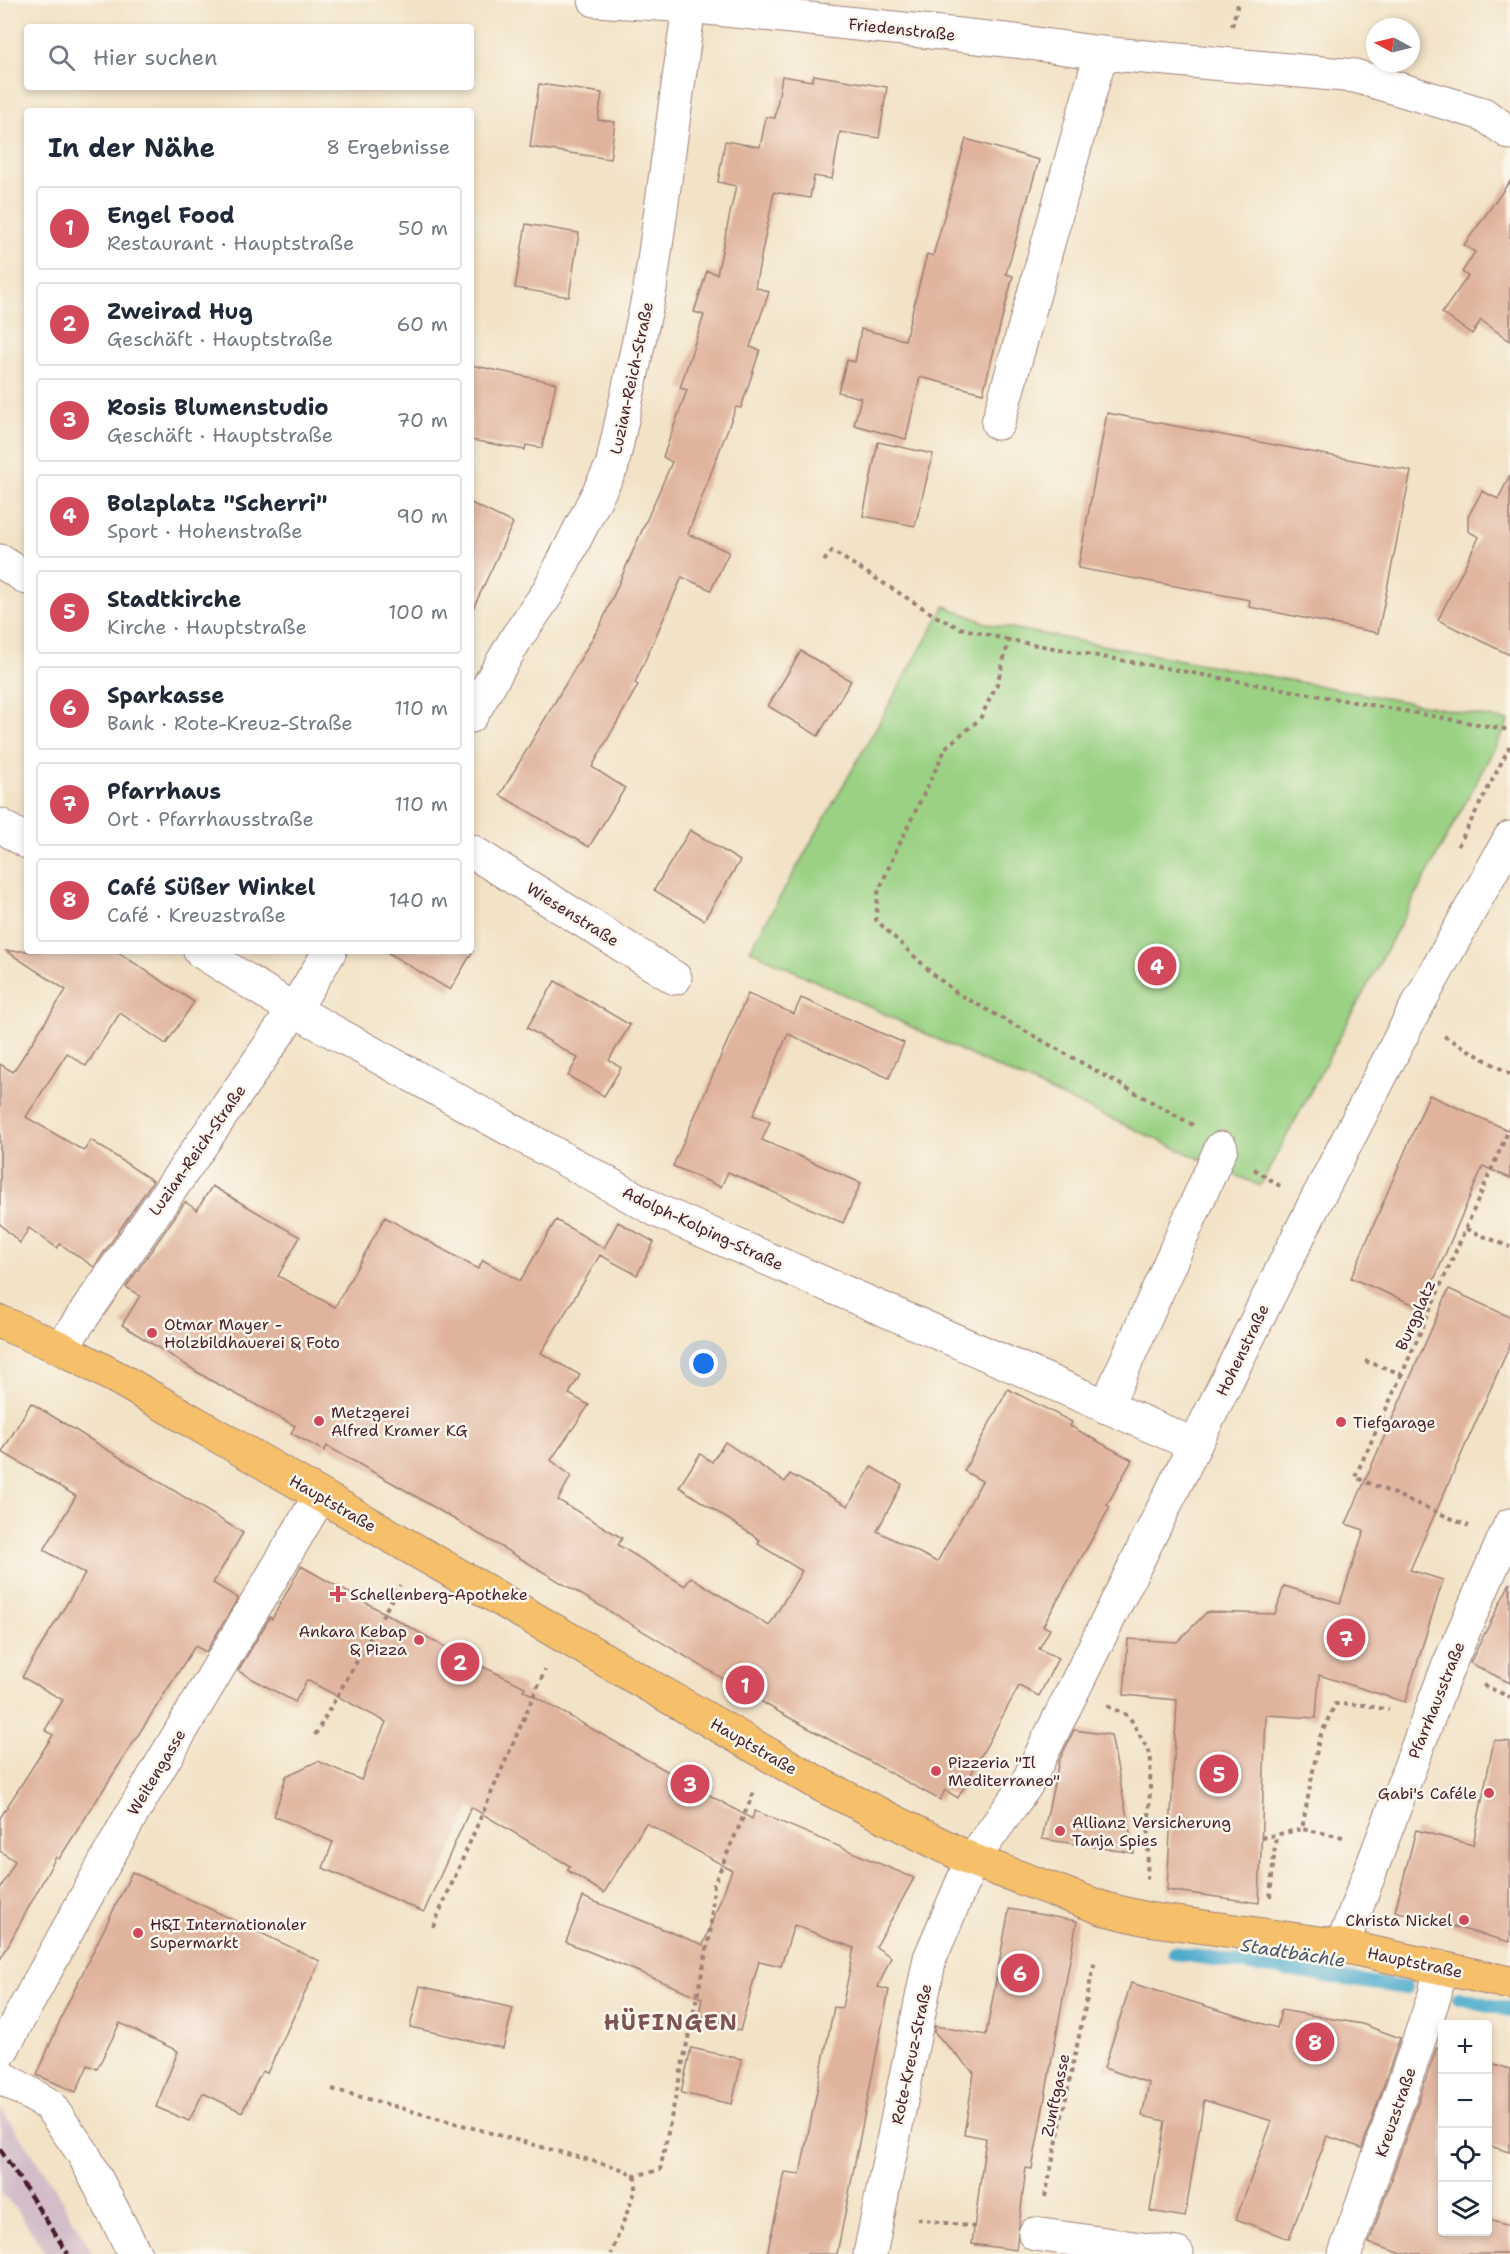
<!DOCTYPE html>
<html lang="de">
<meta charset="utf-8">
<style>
body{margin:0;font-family:"Shantell Sans",sans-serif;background:#f2f2f3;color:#1f2937}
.controls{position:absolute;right:18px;bottom:18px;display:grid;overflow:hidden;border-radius:6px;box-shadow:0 3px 9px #0003}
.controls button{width:54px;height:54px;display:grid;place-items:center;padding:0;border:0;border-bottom:2px solid #e0e1e3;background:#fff;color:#1f2937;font:30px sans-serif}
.compass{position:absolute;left:1366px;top:18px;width:54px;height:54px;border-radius:50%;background:#fff;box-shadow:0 3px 9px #0003;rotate:277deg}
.you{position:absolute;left:704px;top:1364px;width:21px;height:21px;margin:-15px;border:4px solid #fff;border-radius:50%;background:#1a73e8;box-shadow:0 0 0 9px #1a73e833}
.badge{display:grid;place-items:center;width:39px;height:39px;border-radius:50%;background:#d1495b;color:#fff;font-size:20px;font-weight:700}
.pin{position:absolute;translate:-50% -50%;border:3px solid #fff;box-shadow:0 2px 6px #0006}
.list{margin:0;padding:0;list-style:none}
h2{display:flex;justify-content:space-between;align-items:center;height:78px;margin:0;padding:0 24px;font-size:26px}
h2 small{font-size:20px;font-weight:400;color:#747a83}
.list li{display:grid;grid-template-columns:39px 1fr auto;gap:18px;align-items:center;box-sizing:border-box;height:84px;margin:0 12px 12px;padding:0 12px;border:2px solid #e0e1e3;border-radius:6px}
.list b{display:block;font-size:22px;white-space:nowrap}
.list p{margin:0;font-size:20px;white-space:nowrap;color:#747a83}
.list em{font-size:20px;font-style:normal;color:#747a83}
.icon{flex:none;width:33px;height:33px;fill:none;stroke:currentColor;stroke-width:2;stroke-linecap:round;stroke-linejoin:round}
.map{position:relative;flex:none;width:1510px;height:2254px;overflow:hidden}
.search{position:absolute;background:#fff;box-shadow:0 3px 9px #0003;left:24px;top:24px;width:450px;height:66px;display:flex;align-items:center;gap:15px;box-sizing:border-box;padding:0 21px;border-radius:6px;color:#747a83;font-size:22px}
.panel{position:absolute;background:#fff;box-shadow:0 3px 9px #0003;left:24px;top:108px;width:450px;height:846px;border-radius:6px}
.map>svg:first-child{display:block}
.industrial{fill:#d2bdc8}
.green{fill:#9ad183;stroke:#727857;stroke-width:1.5}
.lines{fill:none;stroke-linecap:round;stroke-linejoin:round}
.stream{stroke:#4dabcc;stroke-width:14}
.building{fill:#e0b39c}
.minor-casing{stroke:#9e8078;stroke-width:35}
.major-casing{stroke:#9e8078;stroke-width:35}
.path{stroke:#9e8078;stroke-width:4;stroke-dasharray:4.5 4.5;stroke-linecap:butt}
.minor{stroke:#fff;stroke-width:33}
.major{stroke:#f6c06b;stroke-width:33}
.rail{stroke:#4a1f2b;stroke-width:4.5;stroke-dasharray:9 4.5;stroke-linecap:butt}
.poi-dot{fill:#d1495b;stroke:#fbf7ec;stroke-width:2}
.labels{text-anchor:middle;stroke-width:5;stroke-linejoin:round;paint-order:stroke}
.street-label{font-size:16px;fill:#4a1f2b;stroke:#fbf7ec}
.poi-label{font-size:16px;fill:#4a1f2b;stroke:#fbf7ec;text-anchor:start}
.water-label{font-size:18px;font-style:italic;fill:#4b576b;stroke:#fbf7ec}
.district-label{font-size:22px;font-weight:bold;letter-spacing:1.5px;fill:#7e5353;stroke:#fbf7ec}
</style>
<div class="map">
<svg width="1510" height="2254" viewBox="0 0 1510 2254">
<rect width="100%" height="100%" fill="#fbf7ec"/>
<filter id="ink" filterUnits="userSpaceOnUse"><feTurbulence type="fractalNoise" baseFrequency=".0167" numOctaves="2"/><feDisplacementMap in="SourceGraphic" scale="12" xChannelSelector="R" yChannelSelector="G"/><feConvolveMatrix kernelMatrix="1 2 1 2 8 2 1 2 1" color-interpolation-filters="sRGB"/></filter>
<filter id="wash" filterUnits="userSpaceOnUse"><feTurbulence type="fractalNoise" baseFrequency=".008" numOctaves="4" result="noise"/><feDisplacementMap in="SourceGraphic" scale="24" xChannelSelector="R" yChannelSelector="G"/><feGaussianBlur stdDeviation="1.35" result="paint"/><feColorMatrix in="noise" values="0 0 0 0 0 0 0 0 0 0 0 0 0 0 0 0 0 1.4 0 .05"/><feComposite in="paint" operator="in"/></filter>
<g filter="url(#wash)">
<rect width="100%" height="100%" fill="#f2e2c6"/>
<!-- industrial -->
<polygon class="industrial" points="0,2107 52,2183 93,2254 46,2254 17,2210 0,2192"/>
<!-- green -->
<polygon class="green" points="945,606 989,624 1509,721 1260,1186 985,1062 750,950"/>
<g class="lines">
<!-- stream -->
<g class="stream">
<polyline points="1174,1953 1406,1988"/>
<polyline points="1459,1998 1510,2010"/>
</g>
</g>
<g id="blocks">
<!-- building -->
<g class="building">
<polygon points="814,75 887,87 879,138 840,132 832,179 814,176 810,198 774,192 755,287 769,292 750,347 760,350 741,408 736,407 688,534 729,552 711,590 682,577 635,683 638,685 592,767 625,788 589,847 500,795 601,624 672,462 663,457 687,390 680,388 704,315 694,312 707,271 717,274 736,186 718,182 725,141 760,147 766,117 775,118 782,76 812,81"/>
<polygon points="539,84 602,93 598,120 615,122 610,159 530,147"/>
<polygon points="966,139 1039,160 1006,274 1013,276 983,393 920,377 906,439 854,425 861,398 838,392 847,360 855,362 861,329 905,340 927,254 933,256"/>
<polygon points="1510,181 1510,341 1481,320 1472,334 1442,313 1468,276 1462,272 1475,252 1464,245"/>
<polygon points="526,224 579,233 569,297 515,288"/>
<polygon points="471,365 556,383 542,448 526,445 525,450 471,440"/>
<polygon points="1107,413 1411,471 1378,633 1249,607 1250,600 1078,568"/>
<polygon points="878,442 933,454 915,526 863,516"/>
<polygon points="1510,475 1510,655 1438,620 1479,537 1468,531 1468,517 1482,491 1498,499"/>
<polygon points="471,503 513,523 471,613"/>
<polygon points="801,651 851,681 818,736 768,706"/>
<polygon points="690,830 740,861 704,920 654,890"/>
<polygon points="6,951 116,951 194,1002 166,1044 120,1013 86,1066 67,1053 26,1117 84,1151 91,1140 153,1181 94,1267 60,1244 57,1248 29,1228 20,1243 0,1224 0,1064 13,1072 66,990"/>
<polygon points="385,951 473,951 450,990"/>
<polygon points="555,981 630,1025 609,1060 621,1068 604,1096 568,1076 578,1058 527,1028"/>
<polygon points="748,994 794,1014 801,998 904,1043 889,1078 788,1034 753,1115 770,1122 762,1140 861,1183 843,1223 728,1172 721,1187 673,1166"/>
<polygon points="1429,1095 1510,1131 1510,1178 1483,1166 1422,1308 1351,1278"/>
<polygon points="212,1186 300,1237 278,1276 335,1307 385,1217 478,1269 483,1260 520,1281 556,1220 604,1248 618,1222 654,1242 637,1275 600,1255 541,1353 580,1375 569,1394 589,1405 551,1460 571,1476 558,1500 622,1538 618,1545 685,1586 691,1577 769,1626 802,1571 758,1544 760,1540 679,1487 700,1454 712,1462 725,1442 785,1482 790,1474 848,1506 871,1467 902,1484 877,1531 937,1562 982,1481 964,1471 1008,1389 1072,1422 1070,1426 1132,1460 1107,1505 1110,1507 1043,1626 1050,1629 1039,1649 1058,1658 1039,1696 1019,1686 958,1798 945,1790 940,1800 779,1712 405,1490 327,1446 324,1451 291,1433 295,1426 210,1380 122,1325 140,1296 126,1287 185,1202 197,1210"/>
<polygon points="1449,1289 1510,1317 1510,1345 1410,1570 1443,1580 1405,1702 1319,1675 1316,1718 1266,1715 1259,1903 1167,1890 1177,1700 1124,1695 1128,1639 1177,1642 1207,1612 1275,1614 1284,1586 1340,1603 1364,1530 1346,1524"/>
<polygon points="31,1403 243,1533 213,1583 238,1598 206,1652 195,1646 59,1859 56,1857 0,1960 0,1889 15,1861 0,1851 0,1818 53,1735 45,1730 63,1700 22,1677 85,1574 44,1550 76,1496 2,1452"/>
<polygon points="301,1566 459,1655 525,1687 523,1690 752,1819 755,1811 914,1878 876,1947 891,1957 878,1987 889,1990 837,2254 767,2254 785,2172 800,2174 834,2007 842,2008 854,1948 794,1925 781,1966 759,1961 740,2031 699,2014 702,1998 566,1942 583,1897 703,1945 732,1870 646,1823 604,1893 567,1870 570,1866 471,1807 424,1912 323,1868 333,1842 274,1816 286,1776 318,1761 361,1780 386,1722 307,1680 295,1702 238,1671 270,1617 272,1619"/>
<polygon points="1510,1583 1510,1683 1470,1663"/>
<polygon points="1074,1730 1111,1735 1134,1853 1042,1839 1059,1761"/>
<polygon points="1494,1740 1510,1742 1510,1942 1395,1911 1416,1830 1473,1845"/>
<polygon points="132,1872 320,1961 267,2073 262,2071 242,2112 203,2093 189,2121 156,2107 178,2051 120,2023 97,2069 88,2065 76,2092 37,2075 64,2011"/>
<polygon points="1009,1909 1077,1921 1032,2169 1026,2168 1016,2250 972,2244 986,2138 964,2134 974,2073 934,2032 935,2026 986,2035"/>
<polygon points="1131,1983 1277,2028 1281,2010 1362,2024 1400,2038 1362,2148 1327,2136 1289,2239 1236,2219 1272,2121 1204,2100 1185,2217 1150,2211 1165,2121 1142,2116 1149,2083 1104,2068"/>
<polygon points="420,1986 513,2008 503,2048 410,2027"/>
<polygon points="1437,2047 1443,2049 1443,2232 1488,2232 1488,2220 1510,2226 1510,2254 1402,2254 1369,2243"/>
<polygon points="691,2048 742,2059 732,2104 681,2093"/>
<polygon points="1488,2062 1510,2069 1510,2152 1490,2146 1488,2152"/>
</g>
</g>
</g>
<g filter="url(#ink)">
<use href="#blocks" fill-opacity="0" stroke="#9e8078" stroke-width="1.5"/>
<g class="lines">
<defs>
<g id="minor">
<polyline points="595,0 689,6 1015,41 1101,53 1355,76 1483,114 1510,133"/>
<polyline points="998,423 1101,53"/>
<polyline points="0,561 27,578"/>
<polyline points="471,716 517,637 547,594 612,466 650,289 689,6"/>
<polyline points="0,825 27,842"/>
<polyline points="471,851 675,978"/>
<polyline points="200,951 294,1010 658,1211 1195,1445"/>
<polyline points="61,1348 294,1010 330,951"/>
<polyline points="1106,1407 1221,1148"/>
<polyline points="1342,1946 1447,1669 1510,1525"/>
<polyline points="0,2053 130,1817 320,1496"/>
<polyline points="0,2076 49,2105 83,2153 135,2254"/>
<polyline points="1035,2234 1177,2254"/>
<polyline points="870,2254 930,1958 972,1860 1026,1785 1313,1207 1411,1017 1510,838"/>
<polyline points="1345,2254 1435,1994 1440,1967"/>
</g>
<polyline id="major" points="0,1322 61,1348 121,1380 823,1786 972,1860 1105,1909 1147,1919 1342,1946 1510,1983"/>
</defs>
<!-- minor casing -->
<use href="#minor" class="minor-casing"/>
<!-- major casing -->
<use href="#major" class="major-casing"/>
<!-- path -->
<g class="path">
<polyline points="1232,26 1239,0"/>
<polyline points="824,561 832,551 939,618 960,628 1009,640"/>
<polyline points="1458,846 1510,746"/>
<polyline points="1444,1036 1510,1074"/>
<polyline points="1193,1125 957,993 934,975 876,920 878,893 894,855 947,746 980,719 997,684 1009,640 1510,730"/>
<polyline points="1254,1169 1280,1186"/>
<polyline points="1466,1229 1510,1247"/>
<polyline points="1365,1361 1402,1374 1510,1127"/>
<polyline points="1402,1374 1355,1477 1469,1526"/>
<polyline points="1483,1685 1510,1697"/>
<polyline points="1107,1706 1129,1716 1151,1755 1147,1880"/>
<polyline points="315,1735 400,1585"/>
<polyline points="1343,1837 1302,1829 1319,1739 1335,1704 1364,1705 1389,1710"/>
<polyline points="1261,1838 1302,1829"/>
<polyline points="1270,1897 1276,1835"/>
<polyline points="433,1927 545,1670"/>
<polyline points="332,2089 625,2170 636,2178 636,2189 611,2254"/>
<polyline points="633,2176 660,2170 710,1935 714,1884 754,1792"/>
<polyline points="1045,2197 1095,1960"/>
<polyline points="917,2219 975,2227"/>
</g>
<!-- minor -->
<use href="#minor" class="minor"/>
<!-- major -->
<use href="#major" class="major"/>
<!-- rail -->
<polyline class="rail" points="0,2149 68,2254"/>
</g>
</g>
<!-- markers -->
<g class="poi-dot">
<circle cx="152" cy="1333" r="6"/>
<circle cx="319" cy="1421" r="6"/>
<circle cx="1341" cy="1422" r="6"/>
<path d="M335 1585h6v6h6v6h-6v6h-6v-6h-6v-6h6z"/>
<circle cx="419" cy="1640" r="6"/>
<circle cx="936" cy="1771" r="6"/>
<circle cx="1489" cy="1793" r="6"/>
<circle cx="1060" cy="1831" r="6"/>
<circle cx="1464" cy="1920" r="6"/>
<circle cx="138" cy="1933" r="6"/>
</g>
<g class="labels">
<!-- street labels -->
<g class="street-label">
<text transform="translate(902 29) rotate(6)" y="6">Friedenstraße</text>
<text transform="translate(631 378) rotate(-78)" y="6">Luzian-Reich-Straße</text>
<text transform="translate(573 914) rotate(32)" y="6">Wiesenstraße</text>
<text transform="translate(197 1150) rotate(-55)" y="6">Luzian-Reich-Straße</text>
<text transform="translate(703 1228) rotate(25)" y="6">Adolph-Kolping-Straße</text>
<text transform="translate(1415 1315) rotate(-66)" y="6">Burgplatz</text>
<text transform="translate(1242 1350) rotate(-64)" y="6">Hohenstraße</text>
<text transform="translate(333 1503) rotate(30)" y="6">Hauptstraße</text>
<text transform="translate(1436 1700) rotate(-68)" y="6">Pfarrhausstraße</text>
<text transform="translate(754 1746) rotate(30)" y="6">Hauptstraße</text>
<text transform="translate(156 1772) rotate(-59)" y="6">Weitengasse</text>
<text transform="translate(1415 1962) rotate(12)" y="6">Hauptstraße</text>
<text transform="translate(911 2054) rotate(-78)" y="6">Rote-Kreuz-Straße</text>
<text transform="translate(1055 2095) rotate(-78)" y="6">Zunftgasse</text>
<text transform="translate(1395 2112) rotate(-71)" y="6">Kreuzstraße</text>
</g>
<!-- poi labels -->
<g class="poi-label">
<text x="164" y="1330">Otmar Mayer -<tspan x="164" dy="18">Holzbildhauerei &amp; Foto</tspan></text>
<text x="331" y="1418">Metzgerei<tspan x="331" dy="18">Alfred Kramer KG</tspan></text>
<text x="1353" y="1428">Tiefgarage</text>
<text x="350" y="1600">Schellenberg-Apotheke</text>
<text x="407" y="1637" text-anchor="end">Ankara Kebap<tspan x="407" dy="18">&amp; Pizza</tspan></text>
<text x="948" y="1768">Pizzeria "Il<tspan x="948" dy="18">Mediterraneo"</tspan></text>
<text x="1477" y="1799" text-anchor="end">Gabi's Caféle</text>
<text x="1072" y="1828">Allianz Versicherung<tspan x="1072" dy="18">Tanja Spies</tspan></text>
<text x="1452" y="1926" text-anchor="end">Christa Nickel</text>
<text x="150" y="1930">H&amp;I Internationaler<tspan x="150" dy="18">Supermarkt</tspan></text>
</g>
<!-- water labels -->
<g class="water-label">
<text transform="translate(1293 1953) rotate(9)" y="6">Stadtbächle</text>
</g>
<!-- district labels -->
<g class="district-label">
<text x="671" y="2030">HÜFINGEN</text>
</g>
</g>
</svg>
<div class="controls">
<button>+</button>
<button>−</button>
<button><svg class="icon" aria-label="locate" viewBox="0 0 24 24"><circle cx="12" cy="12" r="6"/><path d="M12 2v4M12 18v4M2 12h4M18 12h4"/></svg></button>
<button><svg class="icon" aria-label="layers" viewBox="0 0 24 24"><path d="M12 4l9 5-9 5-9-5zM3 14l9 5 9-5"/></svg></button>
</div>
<svg class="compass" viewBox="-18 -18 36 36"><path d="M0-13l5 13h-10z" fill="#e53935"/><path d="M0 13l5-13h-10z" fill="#747a83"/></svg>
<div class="you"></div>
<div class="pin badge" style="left:745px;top:1685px">1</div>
<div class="pin badge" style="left:460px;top:1662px">2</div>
<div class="pin badge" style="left:690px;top:1784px">3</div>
<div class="pin badge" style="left:1157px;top:966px">4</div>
<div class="pin badge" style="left:1219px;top:1774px">5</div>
<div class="pin badge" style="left:1020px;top:1973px">6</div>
<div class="pin badge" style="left:1346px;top:1638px">7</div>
<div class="pin badge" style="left:1315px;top:2042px">8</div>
<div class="search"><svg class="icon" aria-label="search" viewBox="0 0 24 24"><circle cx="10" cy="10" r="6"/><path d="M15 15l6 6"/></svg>Hier suchen</div>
<section class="panel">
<h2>In der Nähe<small>8 Ergebnisse</small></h2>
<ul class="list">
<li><span class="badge">1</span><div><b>Engel Food</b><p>Restaurant · Hauptstraße</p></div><em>50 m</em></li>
<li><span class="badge">2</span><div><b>Zweirad Hug</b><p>Geschäft · Hauptstraße</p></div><em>60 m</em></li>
<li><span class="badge">3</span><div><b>Rosis Blumenstudio</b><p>Geschäft · Hauptstraße</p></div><em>70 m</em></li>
<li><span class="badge">4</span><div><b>Bolzplatz &quot;Scherri&quot;</b><p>Sport · Hohenstraße</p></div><em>90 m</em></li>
<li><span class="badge">5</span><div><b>Stadtkirche</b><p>Kirche · Hauptstraße</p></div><em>100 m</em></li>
<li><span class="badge">6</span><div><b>Sparkasse</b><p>Bank · Rote-Kreuz-Straße</p></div><em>110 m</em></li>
<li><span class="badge">7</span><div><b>Pfarrhaus</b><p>Ort · Pfarrhausstraße</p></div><em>110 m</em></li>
<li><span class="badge">8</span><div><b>Café Süßer Winkel</b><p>Café · Kreuzstraße</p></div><em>140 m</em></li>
</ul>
</section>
</div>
